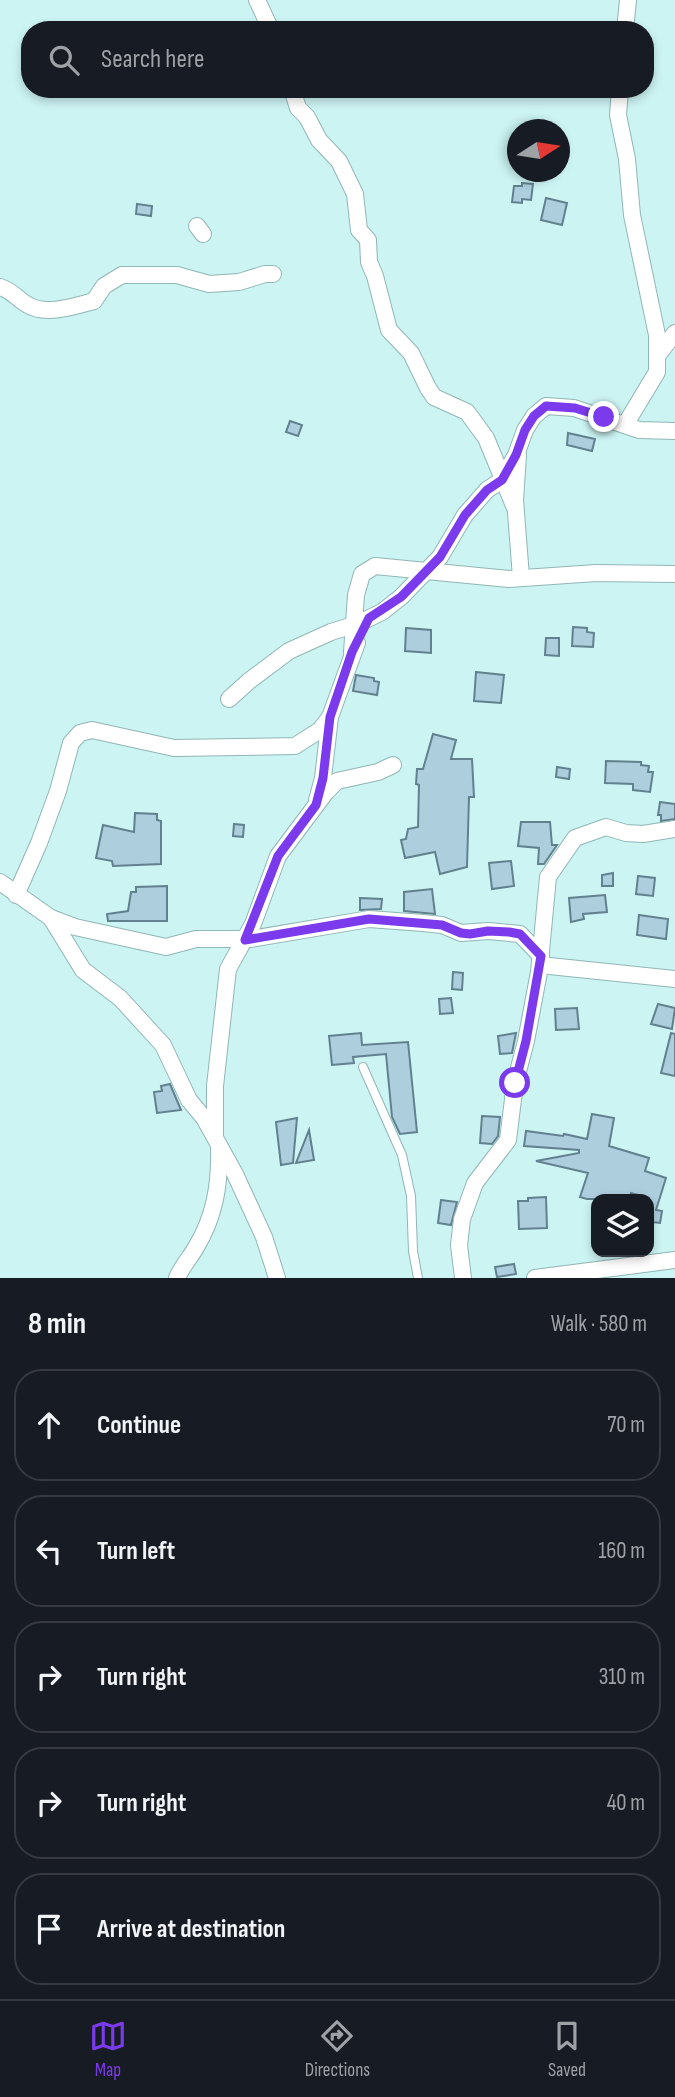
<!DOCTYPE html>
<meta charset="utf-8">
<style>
body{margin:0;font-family:"Sofia Sans Condensed",sans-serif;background:#242831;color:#f1f3f6}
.controls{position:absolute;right:21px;bottom:21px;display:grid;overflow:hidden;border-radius:14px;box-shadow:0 4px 10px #0003}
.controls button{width:63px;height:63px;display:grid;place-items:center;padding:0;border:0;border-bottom:2px solid #363941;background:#171b24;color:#f1f3f6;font:35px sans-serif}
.compass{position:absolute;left:507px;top:119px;width:63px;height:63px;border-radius:50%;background:#171b24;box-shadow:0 4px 10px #0003;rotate:78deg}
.stop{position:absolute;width:21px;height:21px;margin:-16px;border:5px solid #7c3aed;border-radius:50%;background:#fff}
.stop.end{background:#7c3aed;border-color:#fff;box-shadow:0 2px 7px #0008}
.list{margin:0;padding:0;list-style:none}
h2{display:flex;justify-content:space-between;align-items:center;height:91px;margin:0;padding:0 28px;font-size:30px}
h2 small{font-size:23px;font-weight:400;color:#9ea1a6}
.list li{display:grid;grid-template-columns:46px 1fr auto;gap:21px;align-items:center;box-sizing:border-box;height:112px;margin:0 14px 14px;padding:0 14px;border:2px solid #363941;border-radius:28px}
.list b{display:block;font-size:26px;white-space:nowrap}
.list em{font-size:23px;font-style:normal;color:#9ea1a6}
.icon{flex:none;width:38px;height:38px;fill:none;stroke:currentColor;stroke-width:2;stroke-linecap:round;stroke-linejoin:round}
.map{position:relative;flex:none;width:675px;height:1278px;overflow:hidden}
.search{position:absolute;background:#171b24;box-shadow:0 4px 10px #0003;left:21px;right:21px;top:21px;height:77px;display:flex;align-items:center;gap:18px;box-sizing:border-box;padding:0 24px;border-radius:28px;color:#9ea1a6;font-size:26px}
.sheet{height:721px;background:#171b24}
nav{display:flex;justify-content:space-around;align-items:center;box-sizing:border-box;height:98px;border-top:2px solid #363941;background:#171b24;font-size:19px;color:#9ea1a6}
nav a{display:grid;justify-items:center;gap:4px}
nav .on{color:#7c3aed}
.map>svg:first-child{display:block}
.building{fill:#adcedd;stroke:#62818f;stroke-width:2}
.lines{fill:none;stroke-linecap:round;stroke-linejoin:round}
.service-casing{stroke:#90b6b5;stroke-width:10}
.minor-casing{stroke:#90b6b5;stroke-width:18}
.service{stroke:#fff;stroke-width:8}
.minor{stroke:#fff;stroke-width:16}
.route{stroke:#7c3aed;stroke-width:9}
</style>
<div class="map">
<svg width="675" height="1278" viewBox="0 0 675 1278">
<rect width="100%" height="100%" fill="#ccf4f3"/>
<!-- building -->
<g class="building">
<polygon points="522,183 533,184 531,200 522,199 522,203 512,202 514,186 522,186"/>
<polygon points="546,198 567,203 562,225 541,220"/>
<polygon points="137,204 152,206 151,216 136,214"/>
<polygon points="290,421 302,425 298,436 286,432"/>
<polygon points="568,433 595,439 592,451 567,445"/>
<polygon points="573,627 587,628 587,632 594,633 593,647 572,646"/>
<polygon points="406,628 431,630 431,653 405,651"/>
<polygon points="546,638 559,638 559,656 545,655"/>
<polygon points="476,672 504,675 501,703 474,701"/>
<polygon points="356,675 374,678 374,681 379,682 377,695 353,691"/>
<polygon points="433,734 456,740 451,759 472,759 474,797 469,797 467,867 440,874 435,852 405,858 401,840 406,839 408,829 418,827 419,785 416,784 417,769 423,769"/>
<polygon points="606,761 641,762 641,765 649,766 648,772 653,772 650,792 633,790 633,784 605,783"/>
<polygon points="557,767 570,769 569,779 556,777"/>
<polygon points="660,802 675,804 675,819 661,821 661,815 658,815"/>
<polygon points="135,813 157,814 157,820 161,821 161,864 113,866 112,861 96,858 103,825 134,832"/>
<polygon points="521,822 550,822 552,845 557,845 544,864 538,864 539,848 518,846"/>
<polygon points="234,824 244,825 243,837 233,836"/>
<polygon points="511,861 514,886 492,889 489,863"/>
<polygon points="613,873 613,886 602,886 602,875"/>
<polygon points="638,876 655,878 653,896 636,894"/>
<polygon points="167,886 167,921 108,921 107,914 128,911 131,892 136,892 136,887"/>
<polygon points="432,889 435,914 404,911 404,892"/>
<polygon points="605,895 607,912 583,914 584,919 571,922 569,898"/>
<polygon points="360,898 382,899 381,909 360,910"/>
<polygon points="639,915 668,919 666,939 637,935"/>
<polygon points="453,972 463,973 462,990 452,989"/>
<polygon points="451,998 453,1013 440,1014 439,999"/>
<polygon points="658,1004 675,1008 672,1029 651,1024"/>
<polygon points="577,1008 579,1029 556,1030 555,1009"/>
<polygon points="361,1033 362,1045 408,1042 417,1132 400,1134 392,1117 386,1054 353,1057 354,1063 332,1065 329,1036"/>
<polygon points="516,1033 512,1053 500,1054 498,1036"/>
<polygon points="671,1033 675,1034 675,1076 661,1073"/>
<polygon points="170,1084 181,1110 157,1113 154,1092 162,1091 161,1086"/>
<polygon points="592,1114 614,1118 609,1146 649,1158 645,1171 666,1178 656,1210 662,1211 660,1223 652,1222 651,1225 649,1225 649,1198 631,1193 629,1199 587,1199 580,1197 588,1173 536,1161 579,1153 579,1150 524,1146 526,1131 563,1136 564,1134 587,1139"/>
<polygon points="482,1116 500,1117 498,1136 492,1144 480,1143"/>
<polygon points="297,1118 293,1163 281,1165 276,1122"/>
<polygon points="309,1130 314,1160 296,1163"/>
<polygon points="546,1197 547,1228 519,1229 518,1201 528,1201 528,1198"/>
<polygon points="441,1200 457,1202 451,1225 438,1223"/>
<polygon points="514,1264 516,1274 497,1277 495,1267"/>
</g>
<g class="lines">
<defs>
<polyline id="service" points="363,1067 402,1155 411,1196 413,1251 418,1278"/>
<g id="minor">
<polyline points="257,0 271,30"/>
<polyline points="625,30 628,0"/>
<polyline points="292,89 298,108 307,117 319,140 339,161 355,194 359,230 368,240 369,262 375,276 389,330 411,353 428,388 434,397 467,412 486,438 515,508"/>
<polyline points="620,89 618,115 627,159 632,215 657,335 657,372 625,425"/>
<polyline points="197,226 203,234"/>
<path d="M0,287c13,4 17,12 28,18 17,11 48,1 66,-4l10,-15 18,-11h55l32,9 30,-2 26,-8h8"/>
<polyline points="657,356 675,333"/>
<polyline points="518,455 515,500 521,577"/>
<polyline points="352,652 356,595 362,574 375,566 509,579 596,573 675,574"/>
<polyline points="229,699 249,681 289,651 331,632 357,624 382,612 401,597 440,557 465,515 487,490 502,480 516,455 525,430 534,416 546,406 574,408 639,430 675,431"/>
<polyline points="317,800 323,778 330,717 357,643"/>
<polyline points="0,882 51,918 83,970 120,998 163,1045 189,1100 204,1118 235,1174 264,1237 277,1278"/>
<polyline points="16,895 39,843 58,791 71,743 80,733 92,730 174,748 295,746 320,730 330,717"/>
<polyline points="51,918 75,927 166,947 196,939 251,939 369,919 423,923 442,925 461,933 488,931 520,934 541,956"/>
<polyline points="540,965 675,979"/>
<polyline points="215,1135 215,1086 228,969 253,924 278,856 326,792 337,781 378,772 393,765"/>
<path d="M177,1278c4,-10 12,-19 18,-29 20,-32 25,-65 24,-102"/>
<polyline points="463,1278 459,1245 462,1219 475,1183 508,1140 515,1083 526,1041 539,972 548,877 575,838 606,827 626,833 643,834 675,829"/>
<polyline points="535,1278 675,1260"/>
</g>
</defs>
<!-- service casing -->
<use href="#service" class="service-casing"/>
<!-- minor casing -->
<use href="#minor" class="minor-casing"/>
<!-- service -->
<use href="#service" class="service"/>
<!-- minor -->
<use href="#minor" class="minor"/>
</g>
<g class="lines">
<!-- route -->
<polyline class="route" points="515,1083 526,1041 541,956 520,934 509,932 488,931 470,934 461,933 442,925 369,919 245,940 278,856 316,805 323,778 330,717 352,652 369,618 401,597 440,557 465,515 487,490 502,480 516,455 525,430 534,416 546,406 575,408 604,417"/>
</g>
</svg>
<div class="controls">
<button><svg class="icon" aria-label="layers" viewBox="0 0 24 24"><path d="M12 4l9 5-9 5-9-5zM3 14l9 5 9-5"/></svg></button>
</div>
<svg class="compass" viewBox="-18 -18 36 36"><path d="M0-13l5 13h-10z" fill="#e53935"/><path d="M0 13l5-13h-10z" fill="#9ea1a6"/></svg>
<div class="stop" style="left:515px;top:1083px"></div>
<div class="stop end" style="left:604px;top:417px"></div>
<div class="search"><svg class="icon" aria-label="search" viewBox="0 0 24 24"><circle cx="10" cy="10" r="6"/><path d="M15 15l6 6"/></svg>Search here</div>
</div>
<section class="sheet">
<h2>8 min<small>Walk · 580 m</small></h2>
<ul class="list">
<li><svg class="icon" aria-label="ahead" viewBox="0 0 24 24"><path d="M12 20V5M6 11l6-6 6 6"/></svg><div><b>Continue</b></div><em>70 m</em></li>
<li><svg class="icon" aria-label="left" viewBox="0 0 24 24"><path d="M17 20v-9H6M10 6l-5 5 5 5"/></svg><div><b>Turn left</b></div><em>160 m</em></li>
<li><svg class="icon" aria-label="right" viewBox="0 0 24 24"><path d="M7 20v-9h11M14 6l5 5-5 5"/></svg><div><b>Turn right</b></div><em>310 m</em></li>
<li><svg class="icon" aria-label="right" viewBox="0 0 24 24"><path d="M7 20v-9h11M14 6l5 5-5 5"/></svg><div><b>Turn right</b></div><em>40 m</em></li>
<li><svg class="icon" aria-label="arrive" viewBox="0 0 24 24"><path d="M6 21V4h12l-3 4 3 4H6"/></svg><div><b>Arrive at destination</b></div></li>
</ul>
</section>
<nav>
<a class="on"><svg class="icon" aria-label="map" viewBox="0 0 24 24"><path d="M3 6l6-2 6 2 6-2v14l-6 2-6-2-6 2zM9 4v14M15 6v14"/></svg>Map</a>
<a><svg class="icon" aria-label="directions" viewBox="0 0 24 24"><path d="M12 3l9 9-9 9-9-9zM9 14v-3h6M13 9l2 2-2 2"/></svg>Directions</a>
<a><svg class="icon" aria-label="saved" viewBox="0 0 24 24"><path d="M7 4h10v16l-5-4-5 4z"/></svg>Saved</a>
</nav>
